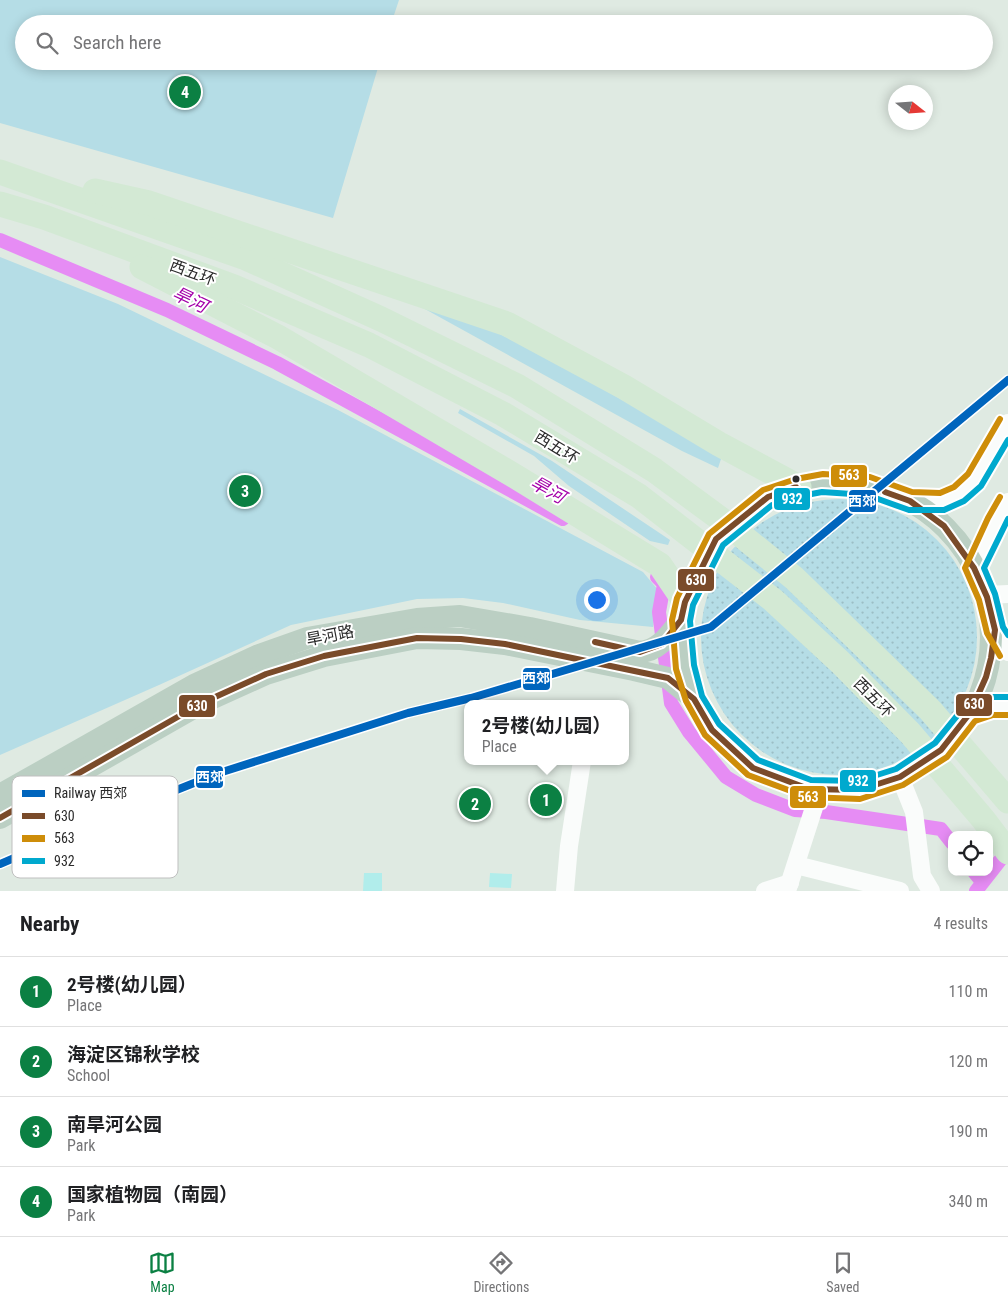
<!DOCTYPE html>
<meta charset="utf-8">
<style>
body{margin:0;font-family:"Roboto Condensed","Noto Sans SC",sans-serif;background:#f2f2f2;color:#202124}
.controls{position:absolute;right:15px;bottom:15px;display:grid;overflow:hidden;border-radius:10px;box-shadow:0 2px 12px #0003}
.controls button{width:45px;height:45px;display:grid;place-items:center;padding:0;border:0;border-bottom:1px solid #e0e0e0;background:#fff;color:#202124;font:25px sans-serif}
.compass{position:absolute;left:888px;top:85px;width:45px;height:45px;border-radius:50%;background:#fff;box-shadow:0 2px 12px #0003;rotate:107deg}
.you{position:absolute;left:596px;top:599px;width:18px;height:18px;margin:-12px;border:4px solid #fff;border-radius:50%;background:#1a73e8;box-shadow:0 0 0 8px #1a73e833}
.badge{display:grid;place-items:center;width:32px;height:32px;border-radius:50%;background:#0b8043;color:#fff;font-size:16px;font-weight:700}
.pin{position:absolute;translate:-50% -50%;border:2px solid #fff;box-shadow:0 1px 5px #0006}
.popup{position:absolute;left:464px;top:700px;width:165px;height:65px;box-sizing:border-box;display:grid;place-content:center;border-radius:10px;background:#fff;filter:drop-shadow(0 1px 4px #0005);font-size:16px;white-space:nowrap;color:#757577}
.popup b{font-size:19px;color:#202124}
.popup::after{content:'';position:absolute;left:50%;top:100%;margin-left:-10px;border:10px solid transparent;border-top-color:#fff}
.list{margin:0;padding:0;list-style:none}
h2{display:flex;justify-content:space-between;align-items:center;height:65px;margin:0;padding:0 20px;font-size:21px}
h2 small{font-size:16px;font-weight:400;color:#757577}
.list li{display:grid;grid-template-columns:32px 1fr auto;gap:15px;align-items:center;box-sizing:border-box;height:70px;padding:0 20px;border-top:1px solid #e0e0e0}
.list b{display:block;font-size:19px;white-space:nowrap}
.list p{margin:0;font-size:16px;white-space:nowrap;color:#757577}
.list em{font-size:16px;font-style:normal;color:#757577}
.icon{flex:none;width:28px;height:28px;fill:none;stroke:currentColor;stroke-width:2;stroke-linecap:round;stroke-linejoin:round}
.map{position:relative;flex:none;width:1008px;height:891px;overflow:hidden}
.search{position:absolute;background:#fff;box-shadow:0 2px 12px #0003;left:15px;right:15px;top:15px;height:55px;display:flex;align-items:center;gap:12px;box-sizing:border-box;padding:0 18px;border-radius:28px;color:#757577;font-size:19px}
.sheet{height:345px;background:#fff}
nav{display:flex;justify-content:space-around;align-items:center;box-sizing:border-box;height:70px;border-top:1px solid #e0e0e0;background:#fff;font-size:14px;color:#757577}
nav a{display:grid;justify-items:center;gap:2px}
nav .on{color:#0b8043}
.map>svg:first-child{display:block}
.grass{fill:url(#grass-dots)}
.park{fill:#b5dde6}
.pitch{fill:#b1edeb}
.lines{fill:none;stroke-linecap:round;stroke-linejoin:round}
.canal{stroke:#e68cf4;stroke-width:14}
.minor{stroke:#fafcfb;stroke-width:18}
.major{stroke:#bbcfc3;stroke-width:22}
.highway{stroke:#d3e9d4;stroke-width:25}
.bus-1-casing{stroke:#fff;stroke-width:10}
.bus-2-casing{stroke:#fff;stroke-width:10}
.bus-3-casing{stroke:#fff;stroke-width:10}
.bus-1{stroke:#7a4b2a;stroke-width:6}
.bus-2{stroke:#ce8d09;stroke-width:6}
.bus-3{stroke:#00a9ce;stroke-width:6}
.rail-1-casing{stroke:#fff;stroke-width:11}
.rail-1{stroke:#0065bd;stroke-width:8}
.bus-dot{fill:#2b2b2b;stroke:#fff;stroke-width:2}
.labels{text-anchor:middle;stroke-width:4;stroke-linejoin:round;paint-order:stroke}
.street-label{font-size:16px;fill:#2b2b2b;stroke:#fff}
.water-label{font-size:18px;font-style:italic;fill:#a300a9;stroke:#fff}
.key{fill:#fff;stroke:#bfbfbf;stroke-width:1}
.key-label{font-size:14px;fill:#2b2b2b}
.line-badge{stroke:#fff;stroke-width:2}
.badge-label{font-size:14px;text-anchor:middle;font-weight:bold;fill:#fff}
</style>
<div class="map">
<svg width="1008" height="891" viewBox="0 0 1008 891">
<defs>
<pattern id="grass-dots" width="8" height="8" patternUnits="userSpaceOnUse" patternTransform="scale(1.25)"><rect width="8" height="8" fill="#b5dde6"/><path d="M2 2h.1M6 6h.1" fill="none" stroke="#9cbec5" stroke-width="1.8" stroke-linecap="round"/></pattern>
</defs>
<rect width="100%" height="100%" fill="#dfeae2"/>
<!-- grass -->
<circle class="grass" cx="839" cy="637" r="138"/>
<!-- park -->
<g class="park">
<polygon points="0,0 399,0 391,24 24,24 24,61 380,61 333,218 0,123"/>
<polygon points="0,257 118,304 338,410 643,572 658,590 653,627 580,620 503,603 463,598 417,599 291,625 159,685 0,755"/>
<polygon points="405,298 498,333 551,360 722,456 718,468 682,451"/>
<polygon points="460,409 552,461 670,540 668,545 650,541 569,486 534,456 458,413"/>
</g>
<!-- pitch -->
<g class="pitch">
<polygon points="364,873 382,873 382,891 363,891"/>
<polygon points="490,873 512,874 511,888 489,887"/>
</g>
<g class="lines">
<!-- canal -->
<g class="canal">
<polyline points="0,240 167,310 277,363 563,519"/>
<polyline points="657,577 664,584 659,612 671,703 689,732 726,777 756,795 795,810 826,812 941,829 952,843"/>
<polyline points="974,872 982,882"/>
<polyline points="976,891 1008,850"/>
</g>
<!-- minor -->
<g class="minor">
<path d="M910,501c10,0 22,2 31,1 33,-6 52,-53 67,-79"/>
<polyline points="974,568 996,522 1008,502"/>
<polyline points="986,595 1008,594"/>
<polyline points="995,630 1008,652"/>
<polyline points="970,713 992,706 1008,706"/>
<polyline points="900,777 914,812 922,876 931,891"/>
<polyline points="796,865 900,891"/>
<polyline points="565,891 569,846 582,761"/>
<polyline points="765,891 790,883"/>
<polyline points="787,891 820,789"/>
</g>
<!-- major -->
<g class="major">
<circle cx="837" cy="637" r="154"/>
<path d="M0,795l194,-110 65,-30 48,-17 110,-19 43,-3 70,12 110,24c19,-1 30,-18 41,-32"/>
<polyline points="0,818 204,702 266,674 324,656 417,638 461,639 505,644 634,670 668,678 694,699"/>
</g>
<!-- highway -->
<g class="highway">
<polyline points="0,172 246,258 381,319 517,386 654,470 726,523 794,578 930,710 1008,801"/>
<polyline points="95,191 149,203 507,324 624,387 719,444 799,487"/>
<polyline points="0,204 44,217 234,287 369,345 503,414 639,496 773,600 840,662 910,733 983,819 1008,852"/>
<polyline points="142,267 278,337 513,475 660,565 685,602"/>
</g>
<defs>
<g id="bus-1">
<polyline points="595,642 640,652 662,644 681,620 685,602 716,539 768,497 796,487"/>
<polyline points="0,818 204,702 266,674 324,656 417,638 461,639 505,644 668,678 694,699 712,730 753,768 809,789 859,790 900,777 941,750 970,713 986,677 991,658 995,630 987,597 974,568 944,526 910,501 885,492"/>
</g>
<g id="bus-2">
<polyline points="1000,419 968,474 954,487 940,493 912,492 870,477 823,474 796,479 763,490 709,534 677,598 672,620 676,669 686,701 705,735 748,775 807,797 860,799 903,785 947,757 975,721 993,715 1008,715"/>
<polyline points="1000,656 987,633 979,600 965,568 988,518 1000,497"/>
</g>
<g id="bus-3">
<polyline points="1008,440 981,486 964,501 944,510 909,510 867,495 822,492 801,496 772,505 723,545 693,605 690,621 694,665 702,696 719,724 758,760 811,780 858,781 896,769 935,743 965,706 990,697 1008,697"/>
<polyline points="1008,519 984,568 995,594 1003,627 1008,635"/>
</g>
</defs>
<!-- bus-1 casing -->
<use href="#bus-1" class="bus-1-casing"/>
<!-- bus-2 casing -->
<use href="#bus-2" class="bus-2-casing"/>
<!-- bus-3 casing -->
<use href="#bus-3" class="bus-3-casing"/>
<!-- bus-1 -->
<use href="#bus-1" class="bus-1"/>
<!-- bus-2 -->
<use href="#bus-2" class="bus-2"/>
<!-- bus-3 -->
<use href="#bus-3" class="bus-3"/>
<defs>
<polyline id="rail-1" points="0,864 109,817 219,773 408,713 471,698 711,627 1008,380"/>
</defs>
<!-- rail-1 casing -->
<use href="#rail-1" class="rail-1-casing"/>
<!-- rail-1 -->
<use href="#rail-1" class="rail-1"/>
</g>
<!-- markers -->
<circle class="bus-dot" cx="796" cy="479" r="4.5"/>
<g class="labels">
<!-- street labels -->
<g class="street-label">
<text transform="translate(193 272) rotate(20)" y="6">西五环</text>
<text transform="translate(557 447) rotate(31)" y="6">西五环</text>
<text transform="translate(330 635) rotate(-11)" y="6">旱河路</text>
<text transform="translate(874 697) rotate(45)" y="6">西五环</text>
</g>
<!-- water labels -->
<g class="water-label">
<text transform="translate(190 300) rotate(25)" y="6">旱河</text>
<text transform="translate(548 490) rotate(29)" y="6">旱河</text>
</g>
</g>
<!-- legend -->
<rect x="12" y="776" width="166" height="102" rx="8" class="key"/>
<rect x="22" y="790" width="23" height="7" fill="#0065bd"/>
<rect x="22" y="813" width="23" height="6" fill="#7a4b2a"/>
<rect x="22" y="835" width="23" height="7" fill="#ce8d09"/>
<rect x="22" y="858" width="23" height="6" fill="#00a9ce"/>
<g class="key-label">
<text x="54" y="798">Railway 西郊</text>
<text x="54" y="821">630</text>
<text x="54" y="843">563</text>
<text x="54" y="866">932</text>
</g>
<g class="line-badge">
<rect x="830" y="464" width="38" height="24" rx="5" fill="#ce8d09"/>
<rect x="773" y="487" width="38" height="24" rx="5" fill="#00a9ce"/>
<rect x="848" y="489" width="29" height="24" rx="5" fill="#0065bd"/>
<rect x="677" y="568" width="38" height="24" rx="5" fill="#7a4b2a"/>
<rect x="522" y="667" width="29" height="24" rx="5" fill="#0065bd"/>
<rect x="955" y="693" width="38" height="24" rx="5" fill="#7a4b2a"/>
<rect x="178" y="694" width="38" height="24" rx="5" fill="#7a4b2a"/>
<rect x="195" y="765" width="29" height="24" rx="5" fill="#0065bd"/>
<rect x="839" y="769" width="38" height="24" rx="5" fill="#00a9ce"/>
<rect x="789" y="785" width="38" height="24" rx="5" fill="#ce8d09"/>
</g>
<g class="badge-label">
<text x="849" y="480">563</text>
<text x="792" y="504">932</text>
<text x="862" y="506">西郊</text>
<text x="696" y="585">630</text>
<text x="536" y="683">西郊</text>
<text x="974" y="709">630</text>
<text x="197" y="711">630</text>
<text x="210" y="782">西郊</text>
<text x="858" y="786">932</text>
<text x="808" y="802">563</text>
</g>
</svg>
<div class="controls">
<button><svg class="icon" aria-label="locate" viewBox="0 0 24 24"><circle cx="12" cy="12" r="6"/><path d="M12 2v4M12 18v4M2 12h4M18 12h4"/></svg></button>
</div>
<svg class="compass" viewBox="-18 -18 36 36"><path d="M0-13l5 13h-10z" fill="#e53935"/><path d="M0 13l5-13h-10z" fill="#757577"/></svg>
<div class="you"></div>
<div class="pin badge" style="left:546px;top:800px">1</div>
<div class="popup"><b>2号楼(幼儿园）</b>Place</div>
<div class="pin badge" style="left:475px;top:804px">2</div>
<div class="pin badge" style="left:245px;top:491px">3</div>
<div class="pin badge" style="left:185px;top:92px">4</div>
<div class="search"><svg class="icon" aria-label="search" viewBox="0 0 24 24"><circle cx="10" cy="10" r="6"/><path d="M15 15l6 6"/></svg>Search here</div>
</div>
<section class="sheet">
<h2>Nearby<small>4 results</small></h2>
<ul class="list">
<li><span class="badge">1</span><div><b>2号楼(幼儿园）</b><p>Place</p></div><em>110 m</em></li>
<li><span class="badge">2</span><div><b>海淀区锦秋学校</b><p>School</p></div><em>120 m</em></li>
<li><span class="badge">3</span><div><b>南旱河公园</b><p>Park</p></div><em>190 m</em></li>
<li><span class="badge">4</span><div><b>国家植物园（南园）</b><p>Park</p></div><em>340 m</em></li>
</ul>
</section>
<nav>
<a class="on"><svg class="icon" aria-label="map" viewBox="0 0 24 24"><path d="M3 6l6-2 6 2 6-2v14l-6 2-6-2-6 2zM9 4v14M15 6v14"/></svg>Map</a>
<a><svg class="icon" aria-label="directions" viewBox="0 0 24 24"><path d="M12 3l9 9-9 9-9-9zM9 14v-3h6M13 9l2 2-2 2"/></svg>Directions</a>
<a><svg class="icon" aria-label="saved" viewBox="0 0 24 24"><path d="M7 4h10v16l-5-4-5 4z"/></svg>Saved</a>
</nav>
